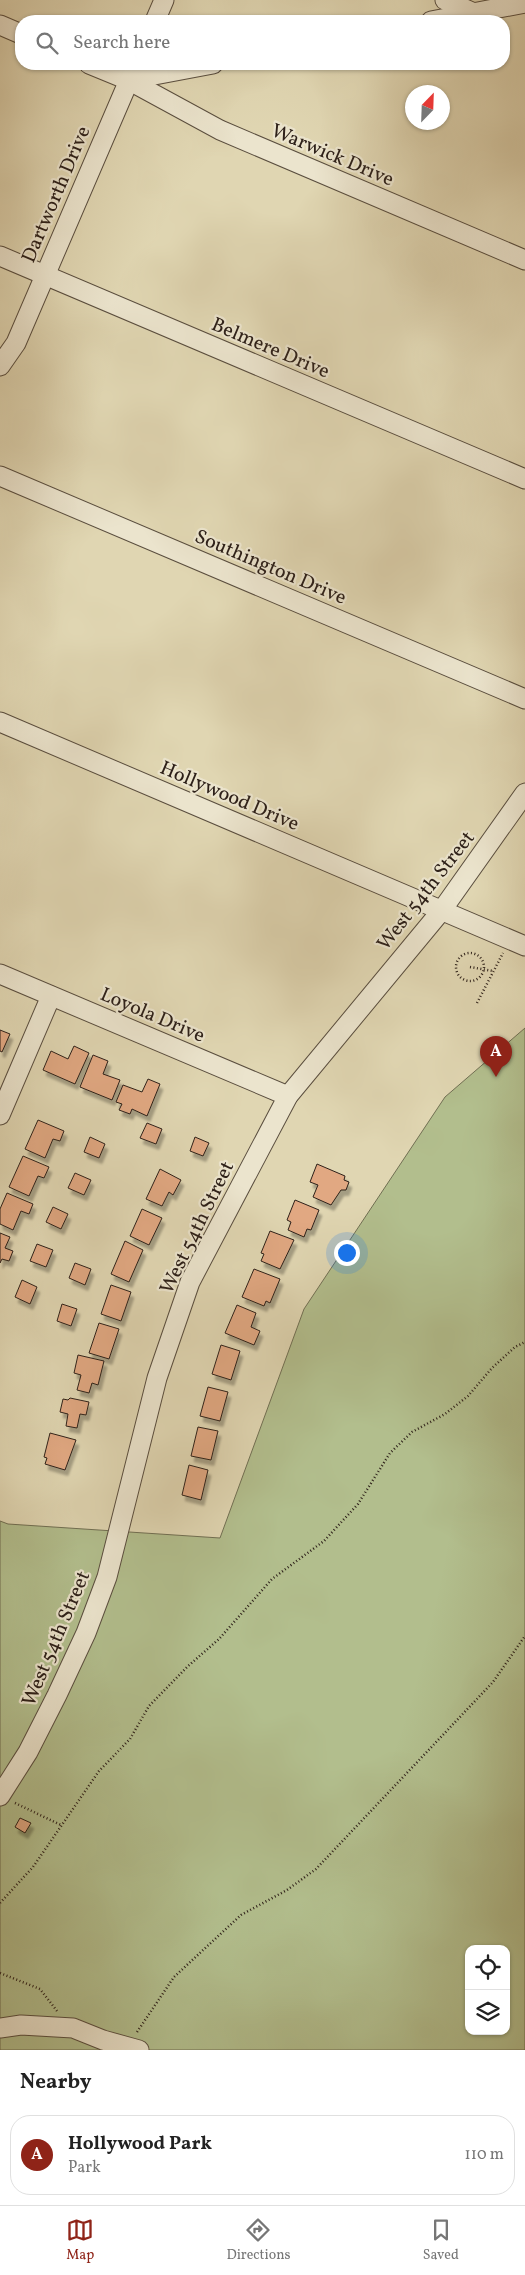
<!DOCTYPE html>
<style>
body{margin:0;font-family:Vollkorn,serif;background:#f6f6f6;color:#222}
.controls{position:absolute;right:15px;bottom:15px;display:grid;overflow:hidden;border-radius:10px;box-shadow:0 1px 4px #0004}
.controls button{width:45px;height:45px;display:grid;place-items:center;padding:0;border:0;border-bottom:1px solid #e0e0e0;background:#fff;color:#222;font:25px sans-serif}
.compass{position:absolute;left:405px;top:85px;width:45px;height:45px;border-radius:50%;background:#fff;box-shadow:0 1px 4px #0004;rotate:23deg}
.you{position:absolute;left:346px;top:1252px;width:18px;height:18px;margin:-12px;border:4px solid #fff;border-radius:50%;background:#1a73e8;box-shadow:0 0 0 8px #1a73e833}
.badge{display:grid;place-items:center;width:32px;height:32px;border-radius:50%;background:#8f2418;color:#fff;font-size:16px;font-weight:700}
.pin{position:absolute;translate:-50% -41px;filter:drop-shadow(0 1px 2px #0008)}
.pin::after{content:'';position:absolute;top:26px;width:18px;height:15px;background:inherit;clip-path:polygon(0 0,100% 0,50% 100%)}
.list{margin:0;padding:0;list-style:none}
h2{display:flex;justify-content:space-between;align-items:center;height:65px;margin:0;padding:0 20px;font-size:21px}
h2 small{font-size:16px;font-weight:400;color:#767676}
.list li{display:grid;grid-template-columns:32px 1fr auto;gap:15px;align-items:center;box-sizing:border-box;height:80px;margin:0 10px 10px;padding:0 10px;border:1px solid #e0e0e0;border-radius:20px}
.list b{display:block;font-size:19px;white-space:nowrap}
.list p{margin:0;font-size:16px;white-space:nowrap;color:#767676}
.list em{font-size:16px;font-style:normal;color:#767676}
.icon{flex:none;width:28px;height:28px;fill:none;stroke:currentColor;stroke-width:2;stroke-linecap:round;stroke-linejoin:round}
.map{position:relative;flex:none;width:525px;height:2050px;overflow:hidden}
.search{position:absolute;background:#fff;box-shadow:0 1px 4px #0004;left:15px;right:15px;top:15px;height:55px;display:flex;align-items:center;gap:12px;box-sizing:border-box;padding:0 18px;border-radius:20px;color:#767676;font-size:19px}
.sheet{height:155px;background:#fff}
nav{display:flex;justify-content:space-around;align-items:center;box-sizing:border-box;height:70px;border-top:1px solid #e0e0e0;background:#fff;font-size:14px;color:#767676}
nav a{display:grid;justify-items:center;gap:2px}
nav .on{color:#8f2418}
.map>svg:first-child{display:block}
.green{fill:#b2be8d;stroke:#706f53;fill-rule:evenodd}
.building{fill:#e1a882;stroke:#2d2019;filter:url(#shadow)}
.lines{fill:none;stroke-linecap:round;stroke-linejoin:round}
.minor-casing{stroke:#5a4e3f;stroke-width:21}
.path{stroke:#2d2019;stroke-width:2.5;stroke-dasharray:1 2.5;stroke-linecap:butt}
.minor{stroke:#ebe4cd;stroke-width:19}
.labels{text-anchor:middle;stroke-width:4.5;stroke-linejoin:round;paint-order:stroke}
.street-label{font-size:20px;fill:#2d2019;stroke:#ebe4cd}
</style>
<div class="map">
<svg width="525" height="2050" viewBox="0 0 525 2050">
<defs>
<filter id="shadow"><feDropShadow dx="3" dy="5.5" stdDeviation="1" flood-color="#0004"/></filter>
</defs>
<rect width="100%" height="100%" fill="#e0d6b2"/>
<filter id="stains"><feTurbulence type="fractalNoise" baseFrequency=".004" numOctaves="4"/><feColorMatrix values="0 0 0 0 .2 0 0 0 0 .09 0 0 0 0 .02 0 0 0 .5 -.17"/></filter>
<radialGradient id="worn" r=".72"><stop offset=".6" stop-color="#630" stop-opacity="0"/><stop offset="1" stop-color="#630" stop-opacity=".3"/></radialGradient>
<!-- green -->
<path class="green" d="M525,1028v1022h-525v-529l8,3 212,14 84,-229 141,-212zM469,1949h37v82h-37z"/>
<!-- building -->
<g class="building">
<polygon points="0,1030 10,1034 2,1052 0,1051"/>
<polygon points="74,1046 89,1053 75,1084 43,1070 51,1051 68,1059"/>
<polygon points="93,1055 108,1061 103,1074 120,1080 112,1100 80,1087"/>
<polygon points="148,1079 160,1084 147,1116 132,1109 130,1114 119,1110 122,1104 116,1102 123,1085 142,1092"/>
<polygon points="38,1120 64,1131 60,1141 53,1139 45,1158 25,1149"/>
<polygon points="147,1123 162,1129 156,1144 140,1138"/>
<polygon points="90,1137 105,1144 99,1158 84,1152"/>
<polygon points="195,1137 209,1143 203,1156 190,1151"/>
<polygon points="23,1156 49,1167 44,1178 38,1176 29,1196 9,1187"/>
<polygon points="317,1164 345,1176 344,1180 349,1182 346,1190 341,1190 331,1205 313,1197 318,1185 310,1182"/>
<polygon points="160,1169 181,1180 173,1195 169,1192 162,1206 146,1199"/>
<polygon points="75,1173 91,1180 84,1195 68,1188"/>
<polygon points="7,1193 33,1204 29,1214 21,1211 13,1230 0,1224 0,1209"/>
<polygon points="295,1200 319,1210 311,1230 307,1229 304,1237 288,1230 291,1222 287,1220"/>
<polygon points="53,1207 68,1214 61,1229 46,1222"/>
<polygon points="142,1209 162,1218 149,1245 130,1236"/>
<polygon points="270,1231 294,1240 280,1269 261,1261 264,1254 261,1253"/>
<polygon points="0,1233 10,1237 5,1248 13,1251 9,1261 2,1259 0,1263"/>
<polygon points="125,1241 143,1250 129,1282 111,1274"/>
<polygon points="37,1244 53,1250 46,1267 30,1261"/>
<polygon points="75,1263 91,1269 85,1285 69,1278"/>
<polygon points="254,1269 280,1279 270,1303 266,1301 264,1306 242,1297"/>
<polygon points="22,1280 37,1287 30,1304 15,1297"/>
<polygon points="111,1285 131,1292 121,1321 101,1314"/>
<polygon points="62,1304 77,1309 71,1326 57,1321"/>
<polygon points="237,1305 256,1313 251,1327 260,1331 254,1345 225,1333"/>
<polygon points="99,1323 119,1329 109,1359 89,1353"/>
<polygon points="221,1345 240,1351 231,1380 212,1374"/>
<polygon points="78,1355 104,1361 98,1385 92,1383 89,1393 77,1390 81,1375 74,1373"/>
<polygon points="208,1387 228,1392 220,1421 200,1416"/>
<polygon points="70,1398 89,1402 86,1415 80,1414 77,1428 66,1426 68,1414 60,1412 63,1399 68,1400"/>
<polygon points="198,1427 218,1431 211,1460 191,1456"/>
<polygon points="50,1433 76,1440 65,1470 45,1464 47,1458 44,1457"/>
<polygon points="189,1465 208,1470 201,1500 182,1495"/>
<polygon points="20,1818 31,1823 25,1833 15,1827"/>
</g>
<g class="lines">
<defs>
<g id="minor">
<polyline points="445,0 474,13"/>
<polyline points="155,21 164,0"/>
<polyline points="431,21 525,3"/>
<polyline points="0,25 21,34"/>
<polyline points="89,64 128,80 213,64"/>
<polyline points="128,80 220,130 525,260"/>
<polyline points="0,256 525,479"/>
<polyline points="0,366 16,343 136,64"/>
<polyline points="0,476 525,699"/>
<polyline points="0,722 525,946"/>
<polyline points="0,974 288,1096"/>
<polyline points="0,1115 51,996"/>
<polyline points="0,1796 28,1752 57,1695 86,1633 107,1577 157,1378 190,1282 288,1096 442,910 525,793"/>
<polyline points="0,2028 21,2025 73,2028 103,2040 139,2050"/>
</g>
</defs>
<!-- minor casing -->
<use href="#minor" class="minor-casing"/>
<!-- path -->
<g class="path">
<circle cx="470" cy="967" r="14"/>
<polyline points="470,967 493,971"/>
<polyline points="477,1003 503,953"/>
<polyline points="15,1803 61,1825"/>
<polyline points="0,1903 33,1867 99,1771 130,1739 149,1706 187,1667 219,1639 272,1579 324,1541 358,1504 390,1453 412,1432 445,1414 468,1396 492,1368 515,1347 525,1342"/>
<polyline points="0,1973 40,1989 57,2011"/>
<polyline points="137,2032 174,1977 241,1915 287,1890 316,1869 493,1682 525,1636"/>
</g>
<!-- minor -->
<use href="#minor" class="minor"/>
</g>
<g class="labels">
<!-- street labels -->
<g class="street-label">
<text transform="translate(333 154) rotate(23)" y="7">Warwick Drive</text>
<text transform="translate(55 194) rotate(-67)" y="7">Dartworth Drive</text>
<text transform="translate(271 347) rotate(23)" y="7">Belmere Drive</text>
<text transform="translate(271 566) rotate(23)" y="7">Southington Drive</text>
<text transform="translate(230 795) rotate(23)" y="7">Hollywood Drive</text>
<text transform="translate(425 890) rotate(-52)" y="7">West 54th Street</text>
<text transform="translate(153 1014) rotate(23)" y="7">Loyola Drive</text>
<text transform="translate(196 1227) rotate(-64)" y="7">West 54th Street</text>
<text transform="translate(55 1638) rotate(-67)" y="7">West 54th Street</text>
</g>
</g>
<rect width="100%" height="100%" filter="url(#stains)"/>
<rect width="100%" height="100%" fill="url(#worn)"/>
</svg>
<div class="controls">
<button><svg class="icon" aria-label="locate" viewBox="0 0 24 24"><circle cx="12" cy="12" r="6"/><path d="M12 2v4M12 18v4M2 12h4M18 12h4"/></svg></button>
<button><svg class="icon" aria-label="layers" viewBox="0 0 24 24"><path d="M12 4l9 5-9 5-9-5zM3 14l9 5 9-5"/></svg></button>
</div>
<svg class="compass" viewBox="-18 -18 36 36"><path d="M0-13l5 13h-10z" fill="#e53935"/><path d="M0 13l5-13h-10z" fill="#767676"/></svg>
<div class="you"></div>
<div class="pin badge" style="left:496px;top:1077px">A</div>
<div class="search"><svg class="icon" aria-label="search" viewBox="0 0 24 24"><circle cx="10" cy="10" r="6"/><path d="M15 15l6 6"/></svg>Search here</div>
</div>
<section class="sheet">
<h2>Nearby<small></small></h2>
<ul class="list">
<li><span class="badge">A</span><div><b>Hollywood Park</b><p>Park</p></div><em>110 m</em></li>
</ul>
</section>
<nav>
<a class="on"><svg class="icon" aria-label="map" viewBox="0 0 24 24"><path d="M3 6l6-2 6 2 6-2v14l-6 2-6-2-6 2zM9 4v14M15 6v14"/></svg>Map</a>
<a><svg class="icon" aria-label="directions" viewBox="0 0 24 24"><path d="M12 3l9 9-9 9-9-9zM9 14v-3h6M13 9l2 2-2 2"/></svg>Directions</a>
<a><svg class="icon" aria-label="saved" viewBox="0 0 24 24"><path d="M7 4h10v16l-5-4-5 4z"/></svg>Saved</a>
</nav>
